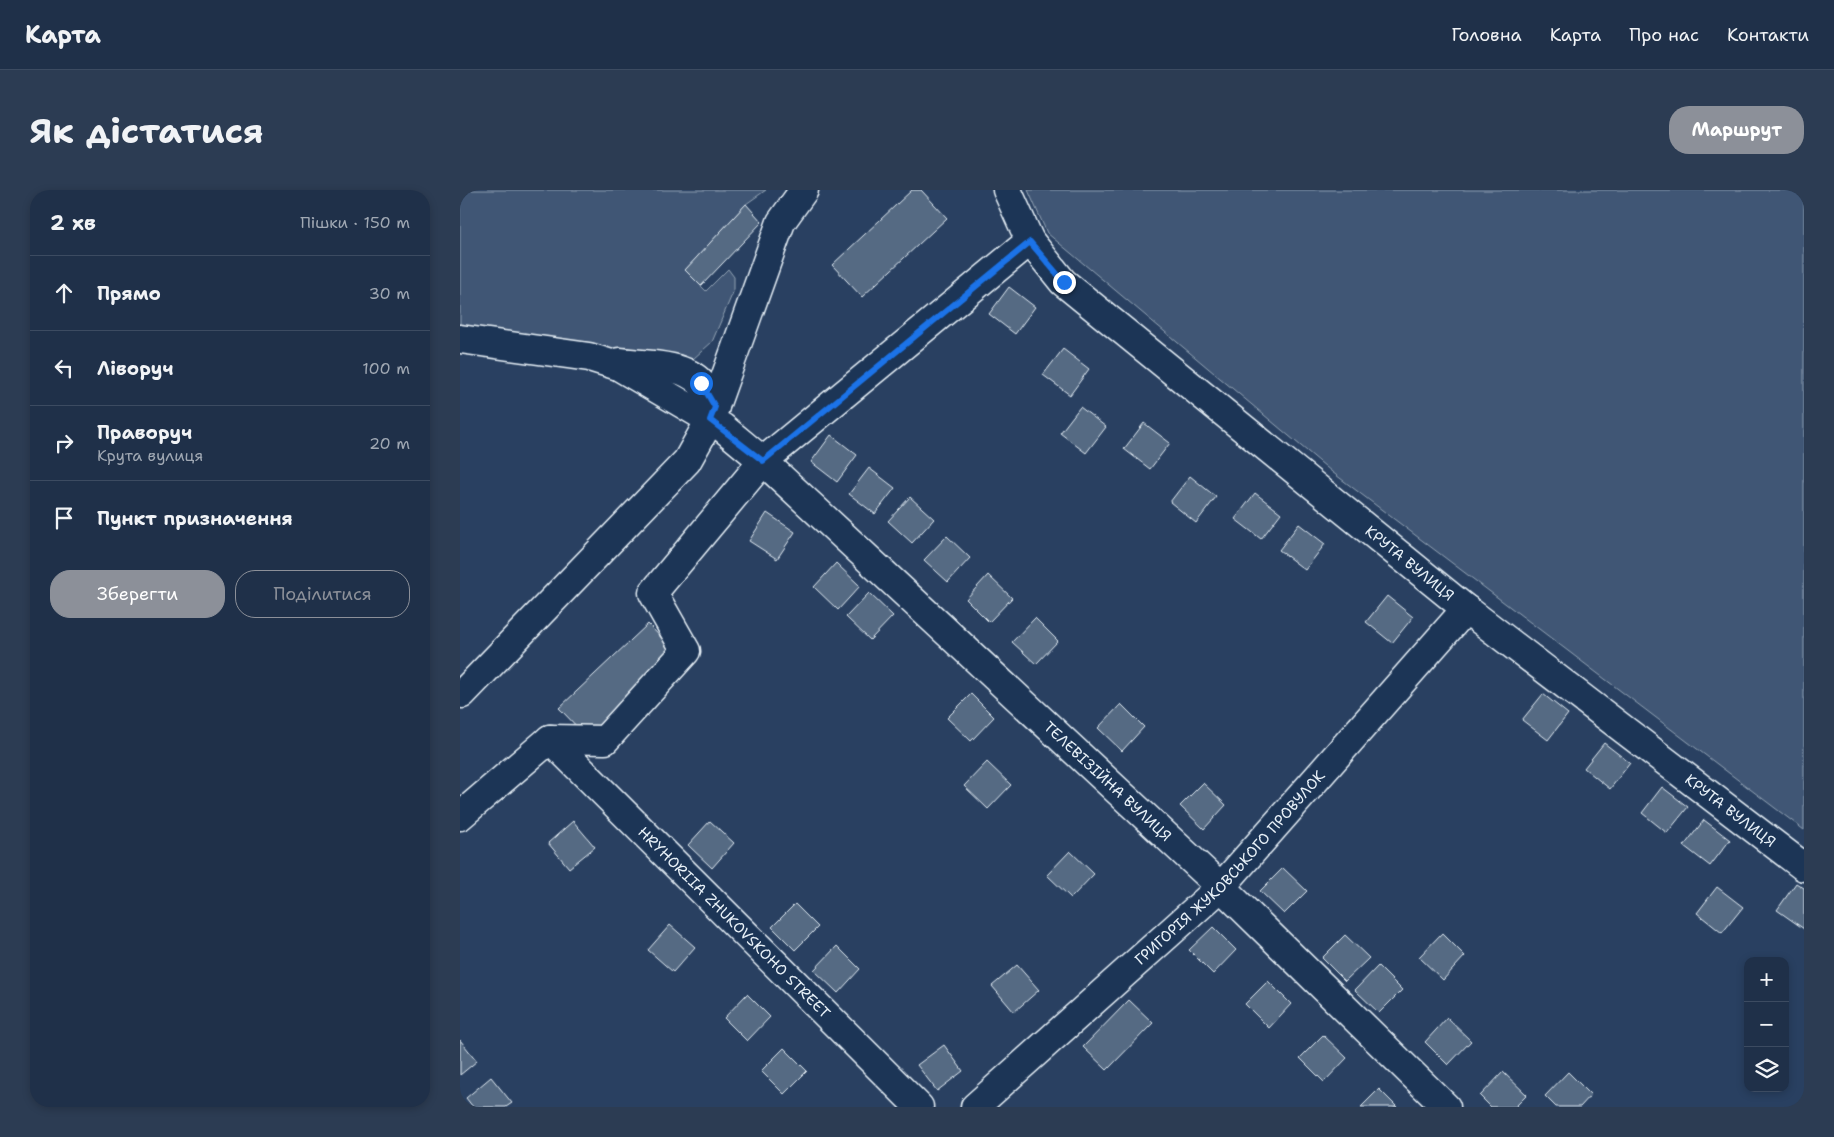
<!DOCTYPE html>
<html lang="uk">
<meta charset="utf-8">
<style>
body{margin:0;font-family:"Shantell Sans",sans-serif;background:#2c3c53;color:#f1f3f6}
.controls{position:absolute;right:15px;bottom:15px;display:grid;overflow:hidden;border-radius:10px;box-shadow:0 2px 8px #0003}
.controls button{width:45px;height:45px;display:grid;place-items:center;padding:0;border:0;border-bottom:1px solid #3c4b61;background:#1f3049;color:#f1f3f6;font:25px sans-serif}
.stop{position:absolute;width:15px;height:15px;margin:-11px;border:4px solid #1a73e8;border-radius:50%;background:#fff}
.stop.end{background:#1a73e8;border-color:#fff;box-shadow:0 1px 5px #0008}
.list{margin:0;padding:0;list-style:none}
h2{display:flex;justify-content:space-between;align-items:center;height:65px;margin:0;padding:0 20px;font-size:21px}
h2 small{font-size:16px;font-weight:400;color:#a1a9b4}
.list li{display:grid;grid-template-columns:32px 1fr auto;gap:15px;align-items:center;box-sizing:border-box;height:75px;padding:0 20px;border-top:1px solid #3c4b61}
.list b{display:block;font-size:19px;white-space:nowrap}
.list p{margin:0;font-size:16px;white-space:nowrap;color:#a1a9b4}
.list em{font-size:16px;font-style:normal;color:#a1a9b4}
.actions{display:flex;gap:10px;padding:15px 20px}
.actions a{flex:1;padding:11px 0;border:1px solid #8c9099;border-radius:20px;text-align:center;font-size:18px;color:#8c9099}
.actions .main{background:#8c9099;color:#fff}
.icon{flex:none;width:28px;height:28px;fill:none;stroke:currentColor;stroke-width:2;stroke-linecap:round;stroke-linejoin:round}
.map{position:relative;flex:none;width:1344px;height:917px;overflow:hidden;border-radius:20px}
header{display:flex;align-items:center;gap:30px;box-sizing:border-box;height:70px;padding:0 25px;background:#1f3049;border-bottom:1px solid #3c4b61}
header strong{font-size:24px}
nav{display:flex;gap:28px;margin-inline-start:auto;font-size:18px}
.intro{display:flex;align-items:center;justify-content:space-between;box-sizing:border-box;height:120px;padding:0 30px}
h1{margin:0;font-size:35px}
.button{padding:12px 22px;border-radius:20px;background:#8c9099;color:#fff;font-size:18px;font-weight:700}
main{display:flex;gap:30px;padding:0 30px}
aside{flex:1;background:#1f3049;border-radius:20px;box-shadow:0 2px 8px #0003}
.map>svg:first-child{display:block}
.green{fill:#415774;stroke:#94a4b6}
.building{fill:#556a83;stroke:#e8f1f8}
.lines{fill:none;stroke-linecap:round;stroke-linejoin:round}
.minor-casing{stroke:#e8f1f8;stroke-width:31}
.minor{stroke:#1d3557;stroke-width:28}
.route{stroke:#1a73e8;stroke-width:6}
.labels{text-anchor:middle;stroke-width:4.5;stroke-linejoin:round;paint-order:stroke}
.street-label{font-size:15px;fill:#e8f1f8;stroke:#1d3557}
</style>
<header>
<strong>Карта</strong>
<nav><a>Головна</a><a>Карта</a><a>Про нас</a><a>Контакти</a></nav>
</header>
<div class="intro"><h1>Як дістатися</h1><a class="button">Маршрут</a></div>
<main>
<aside>
<h2>2 хв<small>Пішки · 150 m</small></h2>
<ul class="list">
<li><svg class="icon" aria-label="ahead" viewBox="0 0 24 24"><path d="M12 20V5M6 11l6-6 6 6"/></svg><div><b>Прямо</b></div><em>30 m</em></li>
<li><svg class="icon" aria-label="left" viewBox="0 0 24 24"><path d="M17 20v-9H6M10 6l-5 5 5 5"/></svg><div><b>Ліворуч</b></div><em>100 m</em></li>
<li><svg class="icon" aria-label="right" viewBox="0 0 24 24"><path d="M7 20v-9h11M14 6l5 5-5 5"/></svg><div><b>Праворуч</b><p>Крута вулиця</p></div><em>20 m</em></li>
<li><svg class="icon" aria-label="arrive" viewBox="0 0 24 24"><path d="M6 21V4h12l-3 4 3 4H6"/></svg><div><b>Пункт призначення</b></div></li>
</ul>
<div class="actions"><a class="main">Зберегти</a><a>Поділитися</a></div>
</aside>
<div class="map">
<svg width="1344" height="917" viewBox="0 0 1344 917">
<rect width="100%" height="100%" fill="#294061"/>
<filter id="ink" filterUnits="userSpaceOnUse"><feTurbulence type="fractalNoise" baseFrequency=".02" numOctaves="2"/><feDisplacementMap in="SourceGraphic" scale="10" xChannelSelector="R" yChannelSelector="G"/><feConvolveMatrix kernelMatrix="1 2 1 2 8 2 1 2 1" color-interpolation-filters="sRGB"/></filter>
<g filter="url(#ink)">
<!-- green -->
<g class="green">
<polygon points="0,0 306,0 286,14 225,80 246,101 268,79 274,87 274,100 252,152 233,169 0,142"/>
<polygon points="568,0 1344,0 1344,640 872,282 587,43"/>
</g>
<!-- building -->
<g class="building">
<polygon points="452,0 461,0 487,28 402,107 372,75"/>
<polygon points="286,14 302,32 241,96 225,80"/>
<polygon points="549,97 575,117 555,144 529,124"/>
<polygon points="603,159 629,179 610,205 583,185"/>
<polygon points="620,217 646,237 626,263 600,243"/>
<polygon points="684,233 710,253 690,279 664,259"/>
<polygon points="371,245 397,265 377,292 351,272"/>
<polygon points="409,278 435,298 415,324 389,304"/>
<polygon points="730,286 756,307 736,333 710,312"/>
<polygon points="795,303 821,323 801,349 775,329"/>
<polygon points="450,307 474,329 452,353 428,331"/>
<polygon points="307,323 335,342 317,369 289,351"/>
<polygon points="839,334 865,354 845,380 819,360"/>
<polygon points="487,346 510,368 488,392 464,370"/>
<polygon points="376,373 400,396 378,420 354,397"/>
<polygon points="528,385 552,408 529,432 506,409"/>
<polygon points="409,403 433,426 410,450 386,427"/>
<polygon points="927,406 953,427 932,453 906,432"/>
<polygon points="575,428 598,451 576,474 552,452"/>
<polygon points="188,434 216,463 127,547 99,518"/>
<polygon points="511,504 534,527 511,551 487,528"/>
<polygon points="1083,504 1108,524 1088,550 1062,530"/>
<polygon points="661,514 684,537 662,561 638,538"/>
<polygon points="1144,553 1170,573 1150,599 1124,578"/>
<polygon points="527,572 551,595 528,619 504,596"/>
<polygon points="743,593 766,615 744,639 720,616"/>
<polygon points="1202,597 1228,617 1207,643 1182,623"/>
<polygon points="1244,630 1270,650 1250,676 1224,656"/>
<polygon points="113,631 135,657 109,678 88,653"/>
<polygon points="250,631 274,653 252,678 228,655"/>
<polygon points="610,661 634,684 611,708 587,685"/>
<polygon points="823,678 847,701 824,724 800,701"/>
<polygon points="1336,693 1344,698 1344,739 1317,720"/>
<polygon points="1257,697 1283,717 1262,743 1237,723"/>
<polygon points="335,714 358,737 335,760 312,737"/>
<polygon points="210,735 235,757 213,782 188,760"/>
<polygon points="753,737 776,760 753,784 729,760"/>
<polygon points="982,743 1005,766 983,790 959,767"/>
<polygon points="885,745 909,768 885,791 862,768"/>
<polygon points="377,756 400,779 378,803 354,780"/>
<polygon points="557,775 579,800 554,822 532,796"/>
<polygon points="918,776 942,800 919,823 895,800"/>
<polygon points="808,791 831,814 809,838 785,814"/>
<polygon points="287,804 310,827 287,851 264,828"/>
<polygon points="669,810 693,833 647,880 623,857"/>
<polygon points="987,828 1011,851 988,875 965,852"/>
<polygon points="863,845 887,868 864,892 840,868"/>
<polygon points="0,850 17,871 0,885"/>
<polygon points="484,855 503,881 477,901 457,875"/>
<polygon points="324,858 347,881 324,904 301,881"/>
<polygon points="1043,882 1067,905 1055,917 1031,917 1020,906"/>
<polygon points="1108,882 1131,905 1120,917 1096,917 1085,906"/>
<polygon points="31,887 52,913 46,917 13,917 6,908"/>
<polygon points="919,899 937,917 901,917"/>
</g>
<g class="lines">
<defs>
<g id="minor">
<path id="s1" d="M547,0l23,51 33,41 403,327 338,258"/>
<path id="s2" d="M0,149l129,18 29,9 104,61 41,34 458,426 225,220"/>
<path d="M159,172c25,3 64,1 82,21 5,7 9,17 14,24"/>
<polyline points="2,504 227,271 250,230 321,32 344,0"/>
<path id="s3" d="M90,549l369,368"/>
<polyline points="0,626 90,549 145,550 226,461 193,403 303,271 570,51"/>
<path id="s4" d="M515,917l246,-220 245,-278"/>
</g>
</defs>
<!-- minor casing -->
<use href="#minor" class="minor-casing"/>
<!-- minor -->
<use href="#minor" class="minor"/>
</g>
</g>
<g class="lines" filter="url(#ink)">
<!-- route -->
<polyline class="route" points="241,193 255,217 250,230 303,271 570,52 604,92"/>
</g>
<g class="labels">
<!-- street labels -->
<g class="street-label">
<text dy="5" stroke="none"><textPath href="#s1" startOffset="555">КРУТА ВУЛИЦЯ</textPath></text>
<text dy="5" stroke="none"><textPath href="#s2" startOffset="805">ТЕЛЕВІЗІЙНА ВУЛИЦЯ</textPath></text>
<text dy="5" stroke="none"><textPath href="#s1" startOffset="960">КРУТА ВУЛИЦЯ</textPath></text>
<text dy="5" stroke="none"><textPath href="#s4" startOffset="350">ГРИГОРІЯ ЖУКОВСЬКОГО ПРОВУЛОК</textPath></text>
<text dy="5" stroke="none"><textPath href="#s3" startOffset="260">HRYHORIIA ZHUKOVSKOHO STREET</textPath></text>
</g>
</g>
</svg>
<div class="controls">
<button>+</button>
<button>−</button>
<button><svg class="icon" aria-label="layers" viewBox="0 0 24 24"><path d="M12 4l9 5-9 5-9-5zM3 14l9 5 9-5"/></svg></button>
</div>
<div class="stop" style="left:241px;top:193px"></div>
<div class="stop end" style="left:604px;top:92px"></div>
</div>
</main>
